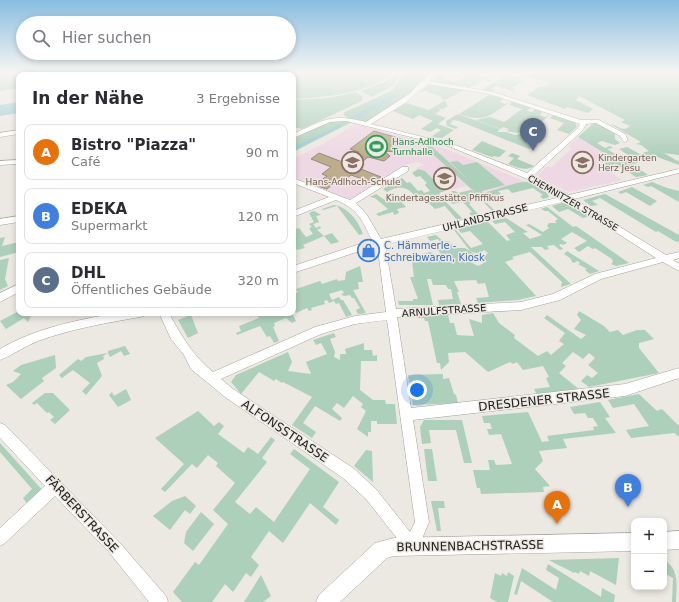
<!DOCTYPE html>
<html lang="de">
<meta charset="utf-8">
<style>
body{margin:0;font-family:"DejaVu Sans",sans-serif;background:#f7f7f7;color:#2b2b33}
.controls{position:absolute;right:12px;bottom:12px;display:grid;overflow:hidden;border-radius:8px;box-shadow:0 2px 6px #0003}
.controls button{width:36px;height:36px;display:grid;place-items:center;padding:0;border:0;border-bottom:1px solid #e1e1e2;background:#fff;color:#2b2b33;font:20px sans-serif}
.you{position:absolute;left:417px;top:390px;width:14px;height:14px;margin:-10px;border:3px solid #fff;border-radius:50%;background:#1a73e8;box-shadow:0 0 0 6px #1a73e833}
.badge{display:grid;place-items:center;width:26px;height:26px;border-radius:50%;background:#0f766e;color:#fff;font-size:13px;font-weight:700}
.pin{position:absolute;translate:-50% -33px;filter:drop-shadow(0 1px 2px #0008)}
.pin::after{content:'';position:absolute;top:21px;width:14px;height:12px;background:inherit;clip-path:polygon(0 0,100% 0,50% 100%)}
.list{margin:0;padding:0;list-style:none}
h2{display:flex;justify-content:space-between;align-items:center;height:52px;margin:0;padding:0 16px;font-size:17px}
h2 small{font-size:13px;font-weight:400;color:#7c7c81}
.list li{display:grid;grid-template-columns:26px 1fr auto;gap:12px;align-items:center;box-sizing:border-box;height:56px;margin:0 8px 8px;padding:0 8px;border:1px solid #e1e1e2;border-radius:8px}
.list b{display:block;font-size:15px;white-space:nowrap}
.list p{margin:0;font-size:13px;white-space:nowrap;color:#7c7c81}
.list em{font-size:13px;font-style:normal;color:#7c7c81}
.icon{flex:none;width:22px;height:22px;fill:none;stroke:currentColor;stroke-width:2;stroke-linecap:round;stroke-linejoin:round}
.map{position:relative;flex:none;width:679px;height:602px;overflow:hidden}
.search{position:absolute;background:#fff;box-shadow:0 2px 6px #0003;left:16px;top:16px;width:280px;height:44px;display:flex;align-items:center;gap:10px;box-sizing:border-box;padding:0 14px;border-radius:22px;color:#7c7c81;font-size:15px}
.panel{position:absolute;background:#fff;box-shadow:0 2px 6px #0003;left:16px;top:72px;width:280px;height:244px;border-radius:8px}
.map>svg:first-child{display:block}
.education{fill:#eed8e4}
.green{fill:#add0ba}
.water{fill:#9bcbd5}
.building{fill:#bead8a;stroke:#8f8c86}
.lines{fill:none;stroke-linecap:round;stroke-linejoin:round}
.minor-casing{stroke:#a5a29c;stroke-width:1}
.tertiary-casing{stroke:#a5a29c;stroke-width:1}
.minor{fill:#fff;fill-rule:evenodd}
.tertiary{fill:#fff;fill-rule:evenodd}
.labels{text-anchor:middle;stroke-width:3;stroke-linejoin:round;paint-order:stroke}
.far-leisure-label{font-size:9px;fill:#27864d;stroke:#ece8e2;text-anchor:start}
.far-education-label{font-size:9px;fill:#785e54;stroke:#ece8e2}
.far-street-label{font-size:9px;fill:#242321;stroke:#ece8e2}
.street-label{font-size:10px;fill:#242321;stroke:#ece8e2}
.shop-label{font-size:10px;fill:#366cbe;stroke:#ece8e2;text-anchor:start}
.near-street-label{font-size:12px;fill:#242321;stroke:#ece8e2}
</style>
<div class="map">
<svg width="679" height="602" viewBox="0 0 679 602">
<rect width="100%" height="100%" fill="#ece8e2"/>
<!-- education -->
<g class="education">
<polygon points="356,124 441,147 526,182 476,195 467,186 445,191 425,171 415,168 424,165 418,162 408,164 350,201 293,176 293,159 323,144"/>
<polygon points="578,137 617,160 599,165 622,180 570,192 539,178 538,175 546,167 552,167 572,148 568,146"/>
</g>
<!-- green -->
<g class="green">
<polygon points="67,73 125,73 109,75 19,75 19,88 0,91 0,75"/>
<path d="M299,73h95c-28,21 -67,24 -101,26v-24h-12z"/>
<polygon points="398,73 402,73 394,85 372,97 361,91 384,82"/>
<path d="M404,73h29l-6,9 -59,41c-9,-2 -21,-2 -25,-10l50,-23z"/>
<polygon points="458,73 478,73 476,75 494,80 490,82 483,80 471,87 437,83 433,81 438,74 445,76 443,78 455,82 466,76"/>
<path d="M520,73l8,3 4,-2 -1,-1h148v82l-15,-2 15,9v3l-27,-10 -2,1 4,2h-3l-9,-5 7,-2 -8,-6 -5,-1 5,-2 -31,-18c8,1 13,9 20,2l-9,-4 4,-2 -46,-24 -3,4 17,9 -5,4 -21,-6 -2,2 -38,-14 14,-9 3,1 6,-4 -35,-9z"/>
<polygon points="507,75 524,80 512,88 515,90 513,91 496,86 492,89 494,90 492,92 483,89"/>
<polygon points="429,84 470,90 462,91 445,100 440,98 442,97 426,91 420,92"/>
<polygon points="356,92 363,97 362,101 302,129 293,127 293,100 329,98"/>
<path d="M489,95l15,3 -4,4 5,2 5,-2c-21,14 -25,21 -51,12z"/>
<polygon points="444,101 447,102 446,104 448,106 443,109 437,108 441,110 435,114 446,118 438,124 454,130 442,138 431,137 441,130 437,128 430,132 421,129 433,121 419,115 413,119 393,111 406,103 429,110"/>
<path d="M512,102l19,5 -4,4 5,1 4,-3 7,2 -3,4 5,2 5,-2c-14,11 -24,22 -43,16l2,-2 -6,-2 -2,2 -25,-9 14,-3 14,5 18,-13 -13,-4z"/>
<polygon points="458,114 500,129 497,132 506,132 515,135 532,132 544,136 529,149 459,121 453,120 450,124 458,127 456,129 447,126 446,121"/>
<polygon points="554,115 575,122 577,127 569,134 557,130 564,123 550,118"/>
<polygon points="341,120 352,122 293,152 293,139 328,122"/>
<polygon points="595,122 615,132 615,139 620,143 615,145 602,141 597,143 605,148 610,146 613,148 607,149 620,157 628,155 619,149 627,147 649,159 650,160 645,161 637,159 638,163 632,164 648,175 636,177 616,164 601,167 598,165 616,160 578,137"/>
<polygon points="482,141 506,151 499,157 494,156 492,157 472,150"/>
<path d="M430,145l41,37 -21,-20 8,-1 5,4 14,-3 28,23 -23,6 1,2c10,-2 35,-12 43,-11 7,0 22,9 23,15l-6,2 -3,-3 3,-1 -10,-7 -21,5 -4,-4 -10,2 3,3 -16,4v3l9,9 -2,1 -13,-14 -10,3 2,3 -2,1 9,10 -6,2 -3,-3 3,-1 -9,-10 -11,2 -2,-3 7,-3 -6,-7h4l3,2 13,-3 6,4 -52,-47z"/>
<path d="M512,153l8,3 -3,3 17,7c-9,6 -17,1 -26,-2l6,-6 -6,-2z"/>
<path d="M418,169l7,2 20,20 -6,2 3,4 -3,1 4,4h3l16,16 -5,2 -12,-14 -10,3 -13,-13 -9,2 -2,-2 3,-1c-7,-9 -17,-9 -27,-3l-4,-3 19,-11 5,5 3,-1 8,9 4,-1 2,3 6,-2 -5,-6 2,-2 -7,-7 -4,1 -4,-4z"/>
<polygon points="652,182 667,188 679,191 679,202 651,186 648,187 643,185"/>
<polygon points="632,187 657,201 650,206 626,192 621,194 618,192"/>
<polygon points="376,194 386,201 396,198 395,195 406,207 397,209 399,213 394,215 393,212 379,216 376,214 388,209 375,198 370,197"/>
<polygon points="605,194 679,235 679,241 676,242 658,231 656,232 600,198 592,201 598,205 591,206 583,200"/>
<polygon points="562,203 569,204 589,216 583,218 568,209 559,212 552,206"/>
<path d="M334,205c14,2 25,17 29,29l-4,1 -22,-29 -14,4 -1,-1z"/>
<polygon points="547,207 573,227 576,226 629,263 616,266 611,264 613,262 612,259 595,248 593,249 588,246 579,252 574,248 587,241 572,232 561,239 567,243 563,245 561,244 559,245 563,249 560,250 554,245 547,246 549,249 545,250 542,247 531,247 571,284 561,287 562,282 530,252 512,257 514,259 505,262 536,296 518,300 478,303 476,298 489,297 485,283 478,284 476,280 454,281 459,292 457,292 461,304 439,305 438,300 453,299 451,289 448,289 446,285 433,285 431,279 427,279 433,305 399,305 398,301 413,301 413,299 418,299 410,277 414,277 412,261 420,261 414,256 430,252 436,255 441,253 437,250 444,248 438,239 430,241 427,237 436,235 444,242 448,241 455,248 465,248 476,255 467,260 478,266 484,263 479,260 488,253 484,250 479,254 470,251 454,230 456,230 471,248 483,244 470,231 461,233 458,229 487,221 507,241 510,240 506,235 515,232 505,222 495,224 492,221 506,218 528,232 523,233 530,239 542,235 526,225 529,224 543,232 549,228 547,226 549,223 557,223 555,221 558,219 548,211 545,211 541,209"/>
<polygon points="314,211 321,215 316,216 319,222 313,224 316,228 320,226 321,228 317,230 324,236 332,233 339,242 331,244 324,236 303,245 305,248 297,250 295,247 293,248 293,230 299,228 306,237 313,234 309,228 312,227 309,224 314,222 309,213"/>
<polygon points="5,237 2,246 19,242 19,252 0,257 0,238"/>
<polygon points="567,251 599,271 590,274 585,270 587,269 578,264 580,263 578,261 573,263 570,258 564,254"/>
<polygon points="9,258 5,279 8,286 0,290 0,260"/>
<polygon points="360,266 363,282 358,282 359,289 353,290 366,313 358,314 356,310 360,308 354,298 352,298 350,295 344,296 341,294 344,293 342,290 329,294 332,300 339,297 341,300 343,300 352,315 346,317 339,303 336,304 334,301 329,303 327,300 324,301 325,304 311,308 312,310 309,311 307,308 296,313 293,308 293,294 298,292 296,289 320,281 322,284 337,279 338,281 345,280 346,272"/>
<polygon points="19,311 19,313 37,313 32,314 28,322 24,318 6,329 0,321"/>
<polygon points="579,311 604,326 610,332 618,330 623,335 637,330 645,330 654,339 639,343 639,348 659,373 589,387 581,381 587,375 592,378 598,373 588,365 595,358 589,353 583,359 573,352 562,363 566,366 559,373 580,390 537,395 534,389 550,387 546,378 549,377 543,366 523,370 517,362 513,364 510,362 488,372 465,352 448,353 449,362 441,370 440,363 437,363 428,321 425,321 424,318 417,318 416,315 448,315 450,323 454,323 457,335 474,336 469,319 482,323 482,315 493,313 499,323 515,335 514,338 538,356 547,351 551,355 564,344 559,341 565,333 544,318 547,315 581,339 586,335 574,329 581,320 577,315"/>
<polygon points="256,313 292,313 296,321 292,323 286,318 274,323 275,326 273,327 279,341 274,343 270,336 267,337 260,326 237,335 236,333 241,331 239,326 259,318"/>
<polygon points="191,315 198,333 188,338 178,320"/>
<polygon points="334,333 336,337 330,339 335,352 334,357 340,360 340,354 346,354 345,349 364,343 364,350 372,350 373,356 377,355 377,361 361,361 360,390 373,400 385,400 386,404 395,404 397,424 377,424 377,421 371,421 371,432 368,432 368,437 357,429 366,411 361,407 363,404 353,396 344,408 337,403 332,409 342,418 340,421 315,406 303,423 316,432 312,438 292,425 312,397 283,382 282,383 276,379 274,381 259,372 241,394 231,382 236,375 288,352 292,362 288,371 311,374 306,362 327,354 321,343 316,345 313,340"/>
<polygon points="125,346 130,354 124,356 121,351 110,357 108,353 103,356 104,359 97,363 102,376 86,395 82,391 90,383 73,370 62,378 59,375 78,359 81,361 86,357 108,353 108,351"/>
<polygon points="55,355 56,368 42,378 44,381 21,399 6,385 13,382 21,374 13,371 21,365"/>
<polygon points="443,374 443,379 449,378 454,394 456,395 458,403 413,405 408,375"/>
<polygon points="126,389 131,400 118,407 109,395 112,392 114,396"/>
<polygon points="45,393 53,393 70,410 55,424 50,420 54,417 49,412 47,413 37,403 34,405 32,403"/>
<polygon points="639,394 657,411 662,409 679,426 679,437 674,433 631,438 626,430 649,426 634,404 613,408 608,400"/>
<polygon points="600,402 610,417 605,418 616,433 563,439 567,448 539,451 543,461 535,469 550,486 543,487 544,492 481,494 480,488 477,488 473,470 490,470 488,460 494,460 496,465 512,464 501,434 489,435 487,429 492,429 490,423 484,423 482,416 528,412 542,442 549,441 547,436 594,430 593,427 598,426 593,418 588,418 585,413 574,414 570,407"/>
<polygon points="198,411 214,426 219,422 224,426 218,434 244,453 248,447 258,454 271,437 275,440 262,458 267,462 235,502 250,514 256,507 274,522 310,469 290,454 294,449 339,482 323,507 339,520 336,525 310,503 283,543 269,531 251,557 259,565 251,577 246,573 233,592 225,584 212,602 182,602 173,592 195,562 199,565 228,524 213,510 235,483 216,466 218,463 208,455 197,468 192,464 165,492 161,489 184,464 155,438"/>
<polygon points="424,420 462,420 472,463 464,463 456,430 429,430 431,443 422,444 420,427"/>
<polygon points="0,443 44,492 28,505 23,498 32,489 0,452"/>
<polygon points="424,449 432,449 437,481 428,481"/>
<polygon points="366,450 372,451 373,482 354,466"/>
<polygon points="185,496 196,506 190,514 185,510 170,530 153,516 172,501"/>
<polygon points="431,501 444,501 445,508 438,508 441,531 437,531"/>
<polygon points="201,512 214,524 193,551 184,543 186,532"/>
<path d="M619,558l-3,27 -26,-14 -1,5 -9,-5 -1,3 -4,-2 -1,1c-9,-5 -17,-8 -25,-13z"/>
<path d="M664,560c15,8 13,25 12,42h-4l1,-24 -9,-5z"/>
<polygon points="548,564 601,597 602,588 615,595 614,602 553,602 521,581 517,595 514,594 522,568 556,590 559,578 546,570"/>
<polygon points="508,572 514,576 508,602 497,602 490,598 495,573 501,576 502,573 507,576"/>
<polygon points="261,575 271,596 263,602 244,602"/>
</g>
<!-- water -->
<g class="water">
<polygon points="211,73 299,73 195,75"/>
<polygon points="392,94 397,96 360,118 353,116"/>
<polygon points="19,102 19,113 0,116 0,105"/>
<polygon points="339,125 342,126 293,151 293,147"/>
</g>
<!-- building -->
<polygon class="building" points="374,131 405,140 399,146 391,145 398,152 384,151 390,156 384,161 368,157 356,167 381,177 374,183 351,175 342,182 338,180 327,189 315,185 327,176 322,174 331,167 311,159 319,153 345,163 359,152 350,149"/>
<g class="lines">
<defs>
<g id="minor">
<path d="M430,73h6l-7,8 64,11 88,28h18l26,14 3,6 -3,2 -2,-1 -3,-5 -24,-13 -10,1 -3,6 -50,46 36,19 110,-26v4l-105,26 92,56 13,-3v6l-6,2 6,4v7l-16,-9 -62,17 -41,21 -39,10 -124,7 14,91 214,-24 54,-16v10l-54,18 -212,24 16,102 -12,29 -5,3 -5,-3 -41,-52 -23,-21 -118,-81 -34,-28 -7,-14 -13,-16 -12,-26h10c11,21 25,44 44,59l102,-45 40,-11 31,-4 -8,-62 -3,-4 -82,27v-7l79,-26c-10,-20 -14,-31 -36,-40l-43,17v-6l36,-14 -36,-14v-5l57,22 52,-33h6v4l-52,32 11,12 14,24 180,-42 -36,-19 -74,-31 -105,-26 -16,1 -37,16v-4c31,-14 38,-21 73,-12l43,-28zM427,84l63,10 90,30 -2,4 -51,45 -72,-28 -84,-21 34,-21zM567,201l89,57 -61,16 -42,20 -32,8 -125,7 -10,-59 -2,-5zM387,320l28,202 -5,10 -34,-43 -23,-21 -120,-79 -12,-10 100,-45 34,-10z"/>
<polygon points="19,130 19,134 0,137 0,133"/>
<polygon points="19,160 19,164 0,165 0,161"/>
<polygon points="19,216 19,222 0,225 0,219"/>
<polygon points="19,284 19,292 0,302 0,293"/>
<path d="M117,313h28l-1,3 -4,1c-34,6 -69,12 -102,24 -13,5 -25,14 -38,19v-11c36,-21 77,-29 117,-36z"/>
<polygon points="0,423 5,425 119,542 166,596 168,602 149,602 109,552 55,496 5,543 0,546 0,528 45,486 0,438"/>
</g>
<g id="tertiary">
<polygon points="679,531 679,549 664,550 664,532"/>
<polygon points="634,533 634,551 394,556 387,558 340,602 316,602 319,595 375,543 394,538"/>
</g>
</defs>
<!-- minor casing -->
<use href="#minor" class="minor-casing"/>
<!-- tertiary casing -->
<use href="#tertiary" class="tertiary-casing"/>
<!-- minor -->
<use href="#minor" class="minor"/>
<!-- tertiary -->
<use href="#tertiary" class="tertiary"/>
</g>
<!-- sky -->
<linearGradient id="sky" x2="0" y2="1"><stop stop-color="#89bde0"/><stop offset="0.46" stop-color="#f6f5f2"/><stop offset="1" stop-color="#f6f5f2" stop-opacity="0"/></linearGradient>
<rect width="679" height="157" fill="url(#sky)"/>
<!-- icons -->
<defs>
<symbol id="stadium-ring" viewBox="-11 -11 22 22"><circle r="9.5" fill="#ece8e2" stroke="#2e9e5b" stroke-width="1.5"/><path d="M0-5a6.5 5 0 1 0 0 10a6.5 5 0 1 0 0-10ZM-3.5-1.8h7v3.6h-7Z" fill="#2e9e5b"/></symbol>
<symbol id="school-ring" viewBox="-11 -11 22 22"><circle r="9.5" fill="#ece8e2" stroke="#8d6e63" stroke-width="1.5"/><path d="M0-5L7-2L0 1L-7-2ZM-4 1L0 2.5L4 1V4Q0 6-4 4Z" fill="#8d6e63"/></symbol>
<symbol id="shop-ring" viewBox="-11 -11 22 22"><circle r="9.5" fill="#ece8e2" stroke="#3f7fe0" stroke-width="1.5"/><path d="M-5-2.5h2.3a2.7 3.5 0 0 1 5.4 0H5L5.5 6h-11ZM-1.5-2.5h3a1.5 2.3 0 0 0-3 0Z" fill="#3f7fe0"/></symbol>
</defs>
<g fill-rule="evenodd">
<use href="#stadium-ring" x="364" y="134" width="25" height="25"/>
<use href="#school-ring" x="340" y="150" width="25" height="25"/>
<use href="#school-ring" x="570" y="150" width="25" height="25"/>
<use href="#school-ring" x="432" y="166" width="25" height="25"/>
<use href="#shop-ring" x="356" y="238" width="25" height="25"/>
</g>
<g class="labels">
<!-- far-leisure labels -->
<g class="far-leisure-label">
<text x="392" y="145">Hans-Adlhoch<tspan x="392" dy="10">Turnhalle</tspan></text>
</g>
<!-- far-education labels -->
<g class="far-education-label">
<text x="598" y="161" text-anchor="start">Kindergarten<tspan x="598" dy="10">Herz Jesu</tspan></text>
<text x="353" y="185">Hans-Adlhoch-Schule</text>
<text x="445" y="201">Kindertagesstätte Pfiffikus</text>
</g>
<!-- far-street labels -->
<g class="far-street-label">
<text transform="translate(573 203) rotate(30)" y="3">CHEMNITZER STRASSE</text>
</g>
<!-- street labels -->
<g class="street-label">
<text transform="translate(485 217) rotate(-14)" y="4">UHLANDSTRASSE</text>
<text transform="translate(444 310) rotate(-4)" y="4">ARNULFSTRASSE</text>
</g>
<!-- shop labels -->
<g class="shop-label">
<text x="384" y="249">C. Hämmerle -<tspan x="384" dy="12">Schreibwaren, Kiosk</tspan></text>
</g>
<!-- near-street labels -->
<g class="near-street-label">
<text transform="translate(544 400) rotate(-6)" y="4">DRESDENER STRASSE</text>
<text transform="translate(285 431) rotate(34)" y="4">ALFONSSTRASSE</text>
<text transform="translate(82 514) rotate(47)" y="4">FÄRBERSTRASSE</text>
<text transform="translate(470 546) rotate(-1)" y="4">BRUNNENBACHSTRASSE</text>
</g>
</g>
</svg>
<div class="controls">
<button>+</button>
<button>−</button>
</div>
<div class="you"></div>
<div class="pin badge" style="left:557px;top:524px;background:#e8710a">A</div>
<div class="pin badge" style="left:628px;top:507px;background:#3f7fe0">B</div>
<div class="pin badge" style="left:533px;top:151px;background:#5c6f8a">C</div>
<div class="search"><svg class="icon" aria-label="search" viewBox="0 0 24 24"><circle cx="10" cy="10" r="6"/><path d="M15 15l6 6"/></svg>Hier suchen</div>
<section class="panel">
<h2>In der Nähe<small>3 Ergebnisse</small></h2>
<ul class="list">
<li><span class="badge" style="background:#e8710a">A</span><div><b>Bistro &quot;Piazza&quot;</b><p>Café</p></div><em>90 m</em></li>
<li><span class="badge" style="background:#3f7fe0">B</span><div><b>EDEKA</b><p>Supermarkt</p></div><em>120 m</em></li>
<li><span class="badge" style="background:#5c6f8a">C</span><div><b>DHL</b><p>Öffentliches Gebäude</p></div><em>320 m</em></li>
</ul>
</section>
</div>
